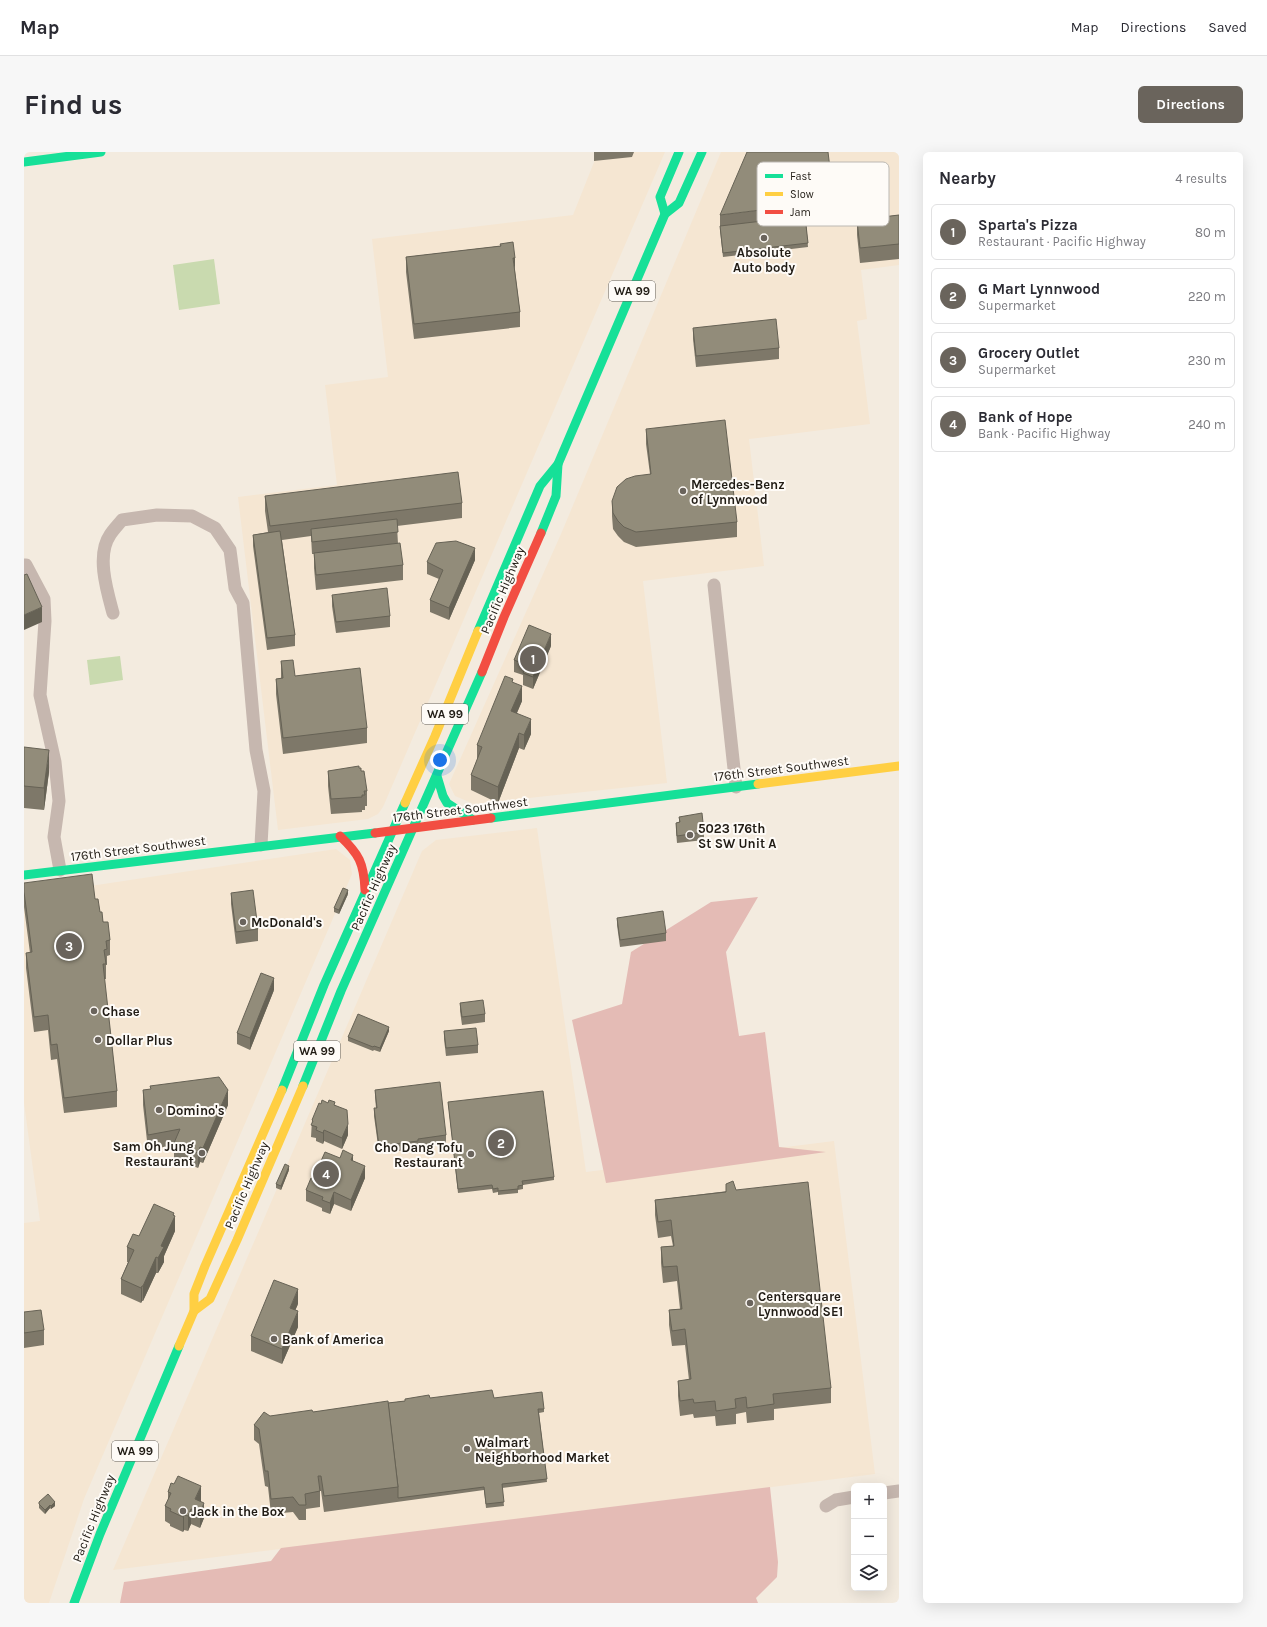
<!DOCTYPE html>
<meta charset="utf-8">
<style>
body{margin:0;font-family:Karla,sans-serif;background:#f7f7f7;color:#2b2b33}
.controls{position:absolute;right:12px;bottom:12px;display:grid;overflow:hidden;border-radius:6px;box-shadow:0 4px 16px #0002}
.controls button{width:36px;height:36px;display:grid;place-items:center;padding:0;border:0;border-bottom:1px solid #e1e1e2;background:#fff;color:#2b2b33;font:20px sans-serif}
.you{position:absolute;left:416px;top:608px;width:14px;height:14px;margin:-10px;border:3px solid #fff;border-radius:50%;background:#1a73e8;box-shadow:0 0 0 6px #1a73e833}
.badge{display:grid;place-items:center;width:26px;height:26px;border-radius:50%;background:#6a645c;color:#fff;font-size:13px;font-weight:700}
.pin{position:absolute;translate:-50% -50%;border:2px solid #fff;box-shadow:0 1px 4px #0006}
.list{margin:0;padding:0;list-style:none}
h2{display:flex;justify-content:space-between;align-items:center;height:52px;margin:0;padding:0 16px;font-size:17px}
h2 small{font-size:13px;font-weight:400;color:#7c7c81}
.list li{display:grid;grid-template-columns:26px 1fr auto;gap:12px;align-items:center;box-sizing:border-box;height:56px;margin:0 8px 8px;padding:0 8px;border:1px solid #e1e1e2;border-radius:6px}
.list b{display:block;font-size:15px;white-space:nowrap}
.list p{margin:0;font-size:13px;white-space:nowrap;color:#7c7c81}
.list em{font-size:13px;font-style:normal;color:#7c7c81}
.icon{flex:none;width:22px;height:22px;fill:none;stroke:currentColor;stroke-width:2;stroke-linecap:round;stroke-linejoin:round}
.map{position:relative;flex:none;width:875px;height:1451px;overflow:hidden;border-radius:6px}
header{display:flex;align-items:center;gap:24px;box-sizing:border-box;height:56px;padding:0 20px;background:#fff;border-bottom:1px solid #e1e1e2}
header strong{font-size:19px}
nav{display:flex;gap:22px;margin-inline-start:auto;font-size:14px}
.intro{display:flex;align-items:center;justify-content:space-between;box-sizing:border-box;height:96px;padding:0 24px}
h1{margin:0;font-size:28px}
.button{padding:10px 18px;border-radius:6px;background:#6a645c;color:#fff;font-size:14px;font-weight:700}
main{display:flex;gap:24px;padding:0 24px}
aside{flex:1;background:#fff;border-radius:6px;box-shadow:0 4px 16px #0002}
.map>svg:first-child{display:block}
.built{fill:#f5e6d2}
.forest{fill:#e4bbb5}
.water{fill:#c9daaf}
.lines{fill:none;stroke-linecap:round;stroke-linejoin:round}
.street{stroke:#c6b7af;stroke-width:13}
.fast{stroke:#16e098;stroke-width:9}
.slow{stroke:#ffcf43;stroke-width:9}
.jam{stroke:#f24e42;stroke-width:9}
.wall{fill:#7e7869}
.shaded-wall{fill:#666255}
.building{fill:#928c7a;stroke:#666255}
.poi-dot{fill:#6a645c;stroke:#fefbf7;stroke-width:1.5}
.labels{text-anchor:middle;stroke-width:4;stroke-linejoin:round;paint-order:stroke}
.shield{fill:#fefbf7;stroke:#635f59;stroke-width:1}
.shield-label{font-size:12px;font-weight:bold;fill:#211c15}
.poi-label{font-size:13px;font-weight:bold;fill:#211c15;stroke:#fefbf7;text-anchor:start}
.street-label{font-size:13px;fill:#211c15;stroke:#fefbf7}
.key{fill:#fefbf7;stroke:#bcb8b3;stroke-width:1}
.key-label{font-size:11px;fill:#211c15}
</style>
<header>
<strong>Map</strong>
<nav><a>Map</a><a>Directions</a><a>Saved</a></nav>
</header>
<div class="intro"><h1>Find us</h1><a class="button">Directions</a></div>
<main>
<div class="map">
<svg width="875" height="1451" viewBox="0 0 875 1451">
<rect width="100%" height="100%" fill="#f3ebdf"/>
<!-- built -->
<g class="built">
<polygon points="574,0 641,0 359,655 354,662 344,667 254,678 214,345 313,333 301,233 364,225 348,87 549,63"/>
<polygon points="697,0 875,0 875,113 837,118 843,167 833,169 846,272 725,287 740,414 619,429 643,631 450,652 431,644 425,632 537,382"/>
<polygon points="513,676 562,1020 810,989 851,1322 89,1418 398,699 412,688"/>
<polygon points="312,697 326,708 328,722 60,1347 25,1451 0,1451 0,1071 16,1069 0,951 0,744"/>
</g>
<!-- forest -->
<g class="forest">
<polygon points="734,745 702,800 715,884 741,880 755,995 802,1000 582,1031 548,868 598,852 607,800 687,750"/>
<polygon points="746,1335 754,1410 753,1425 732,1446 734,1451 96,1451 100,1430 247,1409 257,1396"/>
</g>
<!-- water -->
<g class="water">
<polygon points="190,107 196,152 155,158 149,113"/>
<polygon points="96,504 99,528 66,533 63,508"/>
</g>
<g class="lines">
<!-- street -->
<g class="street">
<polyline points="0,413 2,413 20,447 21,469 16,543 31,610 35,649 30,685 36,718"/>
<polyline points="690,433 712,635"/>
<path d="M89,461c-6,-22 -17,-58 -3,-78 3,-5 8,-10 12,-15l35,-5 35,1 23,12 15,22 5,38 8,15 13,147 8,41 -3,54"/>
<polyline points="860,1341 875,1339"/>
<polyline points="802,1354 812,1348 830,1345"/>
</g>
<!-- fast -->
<g class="fast">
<polyline points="0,10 77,0"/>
<polyline points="641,62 636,45 655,0"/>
<polyline points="517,381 532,344 534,312"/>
<polyline points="454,479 516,334 534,312 641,62 655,51 678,0"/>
<polyline points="413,624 419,644 423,651 449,668"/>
<polyline points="467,666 734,632"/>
<polyline points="0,723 351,681"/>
<polyline points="279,934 317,839 458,520"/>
<polyline points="258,938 300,833 381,651"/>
<polyline points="50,1451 76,1382 155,1194"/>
</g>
<!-- slow -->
<g class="slow">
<polyline points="734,632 875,614"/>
<polyline points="381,651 411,584 454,479"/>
<polyline points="170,1159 186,1147 213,1088 279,934"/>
<polyline points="155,1194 170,1159 170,1142 181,1114 258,938"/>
</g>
<!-- jam -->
<g class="jam">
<polyline points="458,520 480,465 517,381"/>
<polyline points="351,681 467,666"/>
<path d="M316,684c19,18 24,27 25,54"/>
</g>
</g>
<!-- wall -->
<g class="wall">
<polygon points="570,0 610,0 608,5 570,9"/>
<polygon points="810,49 810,65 782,68 784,95 699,105 696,78 696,63"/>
<polygon points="875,63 875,107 836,111 833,83 833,68"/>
<polygon points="476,92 491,119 496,160 496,175 390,187 382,120 382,105 476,94"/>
<polygon points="669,176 755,196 755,207 672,215 669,187"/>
<polygon points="622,277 713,370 713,385 612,395 600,390 594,384 589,377 588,364 588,349 626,322 622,292"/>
<polygon points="241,344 438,351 438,366 373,374 374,392 379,413 379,428 292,438 290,416 290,402 288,402 287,384 258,388 271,483 271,494 243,498 229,394 229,383 244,380 241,359"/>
<polygon points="451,408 425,468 406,460 406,448 415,427 403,422 403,410"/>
<polygon points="308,443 366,464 366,475 312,481 308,454"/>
<polygon points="527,494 509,537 499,533 499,523 490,520 490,508"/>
<polygon points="257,509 271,524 343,576 343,591 259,602 252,542 252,527 257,526"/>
<polygon points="489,531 498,549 493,561 507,582 500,598 495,596 474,651 447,638 447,623 453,608 453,593"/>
<polygon points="0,595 25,620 20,658 0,656"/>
<polygon points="335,616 337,619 343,639 343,654 341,654 341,658 338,658 338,660 307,662 304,634 304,619"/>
<polygon points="655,665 680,680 680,688 653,691 652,679 652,671 655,670"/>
<polygon points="0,731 71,747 86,788 86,803 83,804 83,813 82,813 82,827 80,827 93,939 93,955 40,961 33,907 27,908 24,878 10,880 2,816 2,801 6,801 0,755"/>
<polygon points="207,741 234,777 234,789 212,792 207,752"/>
<polygon points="324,742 315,762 310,760 310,756"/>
<polygon points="593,766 642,781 642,789 596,795 593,773"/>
<polygon points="250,838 226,898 213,892 213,881"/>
<polygon points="436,851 461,862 461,870 438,873 436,859"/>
<polygon points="365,879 356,900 350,898 349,899 324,889 324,885"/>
<polygon points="420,879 454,893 454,901 422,904 420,887"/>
<polygon points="119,938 204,953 179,1011 176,1010 174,1016 150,1006 150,993 124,998 119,953"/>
<polygon points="351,938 422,983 422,991 394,995 394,997 355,1001 350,964 350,956 352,956 351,945"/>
<polygon points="424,950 530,1025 530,1028 499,1033 499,1037 494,1038 494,1041 474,1043 474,1040 469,1041 468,1037 434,1041"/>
<polygon points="297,952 311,953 324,983 318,997 300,989 299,992 292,989 292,986 287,985 288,968"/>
<polygon points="316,1006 329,1009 341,1026 327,1059 310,1052 306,1062 298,1059 298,1056 282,1049 282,1038 289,1027"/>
<polygon points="265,1018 257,1038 252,1036 252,1032"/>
<polygon points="712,1038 807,1236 807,1251 750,1257 750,1268 723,1271 722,1260 712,1262 712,1272 692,1274 691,1264 670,1266 669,1262 656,1264 654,1244 654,1229 665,1228 661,1193 648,1194 645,1173 645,1158 656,1157 653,1129 639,1131 637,1111 637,1095 649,1094 647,1084 634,1086 631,1063 631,1048"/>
<polygon points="150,1064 151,1079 140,1104 140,1110 134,1121 132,1121 119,1149 118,1149 117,1151 97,1142 97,1127 104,1110 103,1110 103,1095 115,1084"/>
<polygon points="274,1152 271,1158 274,1175 258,1212 227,1199 227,1184"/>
<polygon points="0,1160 20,1178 20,1193 0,1196"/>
<polygon points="406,1246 470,1246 520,1257 520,1260 515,1261 523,1330 478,1336 480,1354 462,1356 460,1338 300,1360 297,1339 296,1339 296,1355 282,1357 282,1368 275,1368 269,1360 247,1362 244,1335 241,1334 235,1292 230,1288 230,1273 246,1264 289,1260 364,1251"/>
<polygon points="144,1340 177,1350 180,1366 176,1376 167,1372 164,1379 160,1378 159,1380 146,1374 146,1372 141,1369 141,1354 144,1348"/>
<polygon points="15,1350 31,1354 27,1357 26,1356 21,1362 15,1356"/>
</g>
<!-- shaded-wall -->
<g class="shaded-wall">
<polygon points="489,106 491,106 491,121"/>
<polygon points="451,396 451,408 425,468 425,456"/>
<polygon points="18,455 18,470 0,478 0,463"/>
<polygon points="527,482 527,494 509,537 509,525"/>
<polygon points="498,534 498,549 487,574 487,559"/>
<polygon points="507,567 507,582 500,598 500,583"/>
<polygon points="495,581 495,596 474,651 474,635"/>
<polygon points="25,598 25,620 20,658 20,636"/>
<polygon points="324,738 324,742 315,762 315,758"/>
<polygon points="250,826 250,838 226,898 226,886"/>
<polygon points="365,875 365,879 356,900 356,896"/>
<polygon points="204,938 204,953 179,1011 179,996"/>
<polygon points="324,972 324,983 318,997 318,986"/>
<polygon points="300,978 300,989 299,992 299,981"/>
<polygon points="176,995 176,1010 174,1016 174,1001"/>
<polygon points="329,1003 329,1014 327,1008"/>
<polygon points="265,1014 265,1018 257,1038 257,1034"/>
<polygon points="341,1014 341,1026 327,1059 327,1048"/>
<polygon points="310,1040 310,1052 306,1062 306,1051"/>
<polygon points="150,1061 150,1066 151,1064 151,1079 140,1104 140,1110 134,1121 134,1106 137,1094"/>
<polygon points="132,1105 132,1121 119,1149 119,1134"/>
<polygon points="118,1134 118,1149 117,1151 117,1136"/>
<polygon points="274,1137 274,1152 266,1171 266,1156"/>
<polygon points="274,1159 274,1175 258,1212 258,1197"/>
<polygon points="177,1334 177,1349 173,1359 171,1347"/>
<polygon points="31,1350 31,1354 27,1357 27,1354"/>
<polygon points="180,1351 180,1366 176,1376 176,1361"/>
<polygon points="26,1353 26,1356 21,1362 21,1358"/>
<polygon points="167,1357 167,1372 164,1379 164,1364"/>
<polygon points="160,1363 160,1378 159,1380 159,1365"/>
</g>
<!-- building -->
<g class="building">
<polygon points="723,0 804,0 810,49 696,63"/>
<polygon points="875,63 875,92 836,96 833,68"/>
<polygon points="781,64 784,91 699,101 696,74"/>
<polygon points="489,90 491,106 489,106 496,160 390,172 382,105 477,94 476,92"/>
<polygon points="752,167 755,196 672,204 669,176"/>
<polygon points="701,268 713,370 612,380 600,375 594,369 589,361 588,349 593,335 602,327 611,324 627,322 622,277"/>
<polygon points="434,320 438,351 246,374 241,344"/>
<polygon points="373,367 374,380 288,390 287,377"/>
<polygon points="256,379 271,483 243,486 229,383"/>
<polygon points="432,389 451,396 425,456 406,448 419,418 403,410 412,391"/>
<polygon points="376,391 379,413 292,423 290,401"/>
<polygon points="3,422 18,455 0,463 0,423"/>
<polygon points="363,436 366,464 312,470 308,443"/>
<polygon points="505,473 527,482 509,525 499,521 503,513 490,508"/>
<polygon points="269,508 271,524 336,516 343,576 259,586 252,527 259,526 257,509"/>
<polygon points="481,524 489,527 488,530 498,534 487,559 507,567 500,583 495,581 474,635 447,623 458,595 453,593"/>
<polygon points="0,595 25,598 20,636 0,634"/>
<polygon points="335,614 335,616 337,616 337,619 340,619 343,639 340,639 341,643 338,643 338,645 307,647 304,619"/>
<polygon points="678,661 680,680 653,684 652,671 656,670 655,665"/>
<polygon points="68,722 71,747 74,747 76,760 78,760 79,770 84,770 86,788 82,789 83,797 80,798 82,812 79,812 93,939 40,946 33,892 27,893 24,863 10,865 2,801 8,800 0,740 0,731"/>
<polygon points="319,736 324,738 315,758 310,756"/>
<polygon points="229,738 234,777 212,780 207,741"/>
<polygon points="639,759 642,781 596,788 593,766"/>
<polygon points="237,821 250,826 226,886 213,881"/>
<polygon points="459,848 461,862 438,865 436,851"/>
<polygon points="334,862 365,875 356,896 350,894 349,895 324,885"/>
<polygon points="452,876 454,893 422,896 420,879"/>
<polygon points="195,925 204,938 179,996 176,995 174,1001 150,991 156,977 124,983 119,938 127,937 126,934"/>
<polygon points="416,930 422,983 394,987 394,989 355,994 350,956 353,956 351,938"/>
<polygon points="519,939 530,1025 498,1029 499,1033 494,1034 494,1037 474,1039 474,1036 469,1037 468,1033 434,1037 424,950"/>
<polygon points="298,948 304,951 305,948 311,950 310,953 323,958 324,972 318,986 300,978 299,981 292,978 293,975 287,973 289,969 288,968 295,951 297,952"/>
<polygon points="319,998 329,1003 327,1008 341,1014 327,1048 310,1040 306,1051 298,1048 299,1045 282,1038 287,1026 289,1027 301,1000 316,1006"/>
<polygon points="261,1012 265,1014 257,1034 252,1032"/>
<polygon points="709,1029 712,1038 784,1030 807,1236 749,1242 750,1252 723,1256 722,1245 711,1247 712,1256 692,1259 691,1249 670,1251 669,1247 656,1249 654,1229 667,1227 661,1177 648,1179 645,1158 658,1157 653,1114 639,1115 637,1095 650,1094 647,1068 634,1070 631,1048 702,1040 702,1032"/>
<polygon points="130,1052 150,1061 149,1063 151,1064 137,1094 140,1095 134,1106 132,1105 119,1134 118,1134 117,1136 97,1127 110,1098 103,1095 109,1082 115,1084"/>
<polygon points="250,1128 274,1137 266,1156 274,1159 258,1197 227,1184"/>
<polygon points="17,1158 20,1178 0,1181 0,1160"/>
<polygon points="468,1238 470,1246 518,1240 520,1257 514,1257 523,1327 478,1332 480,1350 462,1352 460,1335 374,1346 374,1335 364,1251 381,1249 381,1247 405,1243 406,1246"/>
<polygon points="364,1249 374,1335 300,1344 297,1324 294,1324 296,1339 281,1342 282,1353 275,1353 269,1345 247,1347 244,1319 241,1319 235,1277 230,1273 240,1260 246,1264 288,1258 289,1260"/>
<polygon points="154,1324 177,1334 171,1347 180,1351 176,1361 167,1357 164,1364 160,1363 159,1365 146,1359 147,1357 141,1354 147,1341 144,1340 147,1331 150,1332"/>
<polygon points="24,1342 31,1350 27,1354 26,1353 21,1358 15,1352 15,1350"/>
</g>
<!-- markers -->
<g class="poi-dot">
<circle cx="740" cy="86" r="4"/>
<circle cx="659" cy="339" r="4"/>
<circle cx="666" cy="683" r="4"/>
<circle cx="219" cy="770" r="4"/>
<circle cx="70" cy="859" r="4"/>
<circle cx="74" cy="888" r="4"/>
<circle cx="135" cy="958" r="4"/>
<circle cx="178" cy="1001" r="4"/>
<circle cx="447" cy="1002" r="4"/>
<circle cx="726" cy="1151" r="4"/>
<circle cx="250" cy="1187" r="4"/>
<circle cx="443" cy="1297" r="4"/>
<circle cx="159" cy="1359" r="4"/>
</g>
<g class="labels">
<!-- shield labels -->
<g class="shield">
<rect x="585" y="129" width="46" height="20" rx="3"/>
<rect x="398" y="552" width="46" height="20" rx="3"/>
<rect x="270" y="889" width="46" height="20" rx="3"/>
<rect x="88" y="1289" width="46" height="20" rx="3"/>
</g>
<g class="shield-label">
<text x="608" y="143">WA 99</text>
<text x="421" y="566">WA 99</text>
<text x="293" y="903">WA 99</text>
<text x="111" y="1303">WA 99</text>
</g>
<!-- poi labels -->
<g class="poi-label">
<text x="740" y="105" text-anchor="middle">Absolute<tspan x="740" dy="15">Auto body</tspan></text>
<text x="667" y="337">Mercedes-Benz<tspan x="667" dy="15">of Lynnwood</tspan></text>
<text x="674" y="681">5023 176th<tspan x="674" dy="15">St SW Unit A</tspan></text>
<text x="227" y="775">McDonald's</text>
<text x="78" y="864">Chase</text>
<text x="82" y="893">Dollar Plus</text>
<text x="143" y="963">Domino's</text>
<text x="170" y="999" text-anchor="end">Sam Oh Jung<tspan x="170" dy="15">Restaurant</tspan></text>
<text x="439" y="1000" text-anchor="end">Cho Dang Tofu<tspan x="439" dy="15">Restaurant</tspan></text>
<text x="734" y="1149">Centersquare<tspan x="734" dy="15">Lynnwood SE1</tspan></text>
<text x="258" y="1192">Bank of America</text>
<text x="451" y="1295">Walmart<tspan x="451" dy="15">Neighborhood Market</tspan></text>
<text x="167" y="1364">Jack in the Box</text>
</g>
<!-- street labels -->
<g class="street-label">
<text transform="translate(478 438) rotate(-67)" y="5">Pacific Highway</text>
<text transform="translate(757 616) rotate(-7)" y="5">176th Street Southwest</text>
<text transform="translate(436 657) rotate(-7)" y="5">176th Street Southwest</text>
<text transform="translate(114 696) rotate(-7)" y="5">176th Street Southwest</text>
<text transform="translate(349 735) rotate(-66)" y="5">Pacific Highway</text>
<text transform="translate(222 1033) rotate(-67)" y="5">Pacific Highway</text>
<text transform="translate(69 1366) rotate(-68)" y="5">Pacific Highway</text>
</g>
</g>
<!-- legend -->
<rect x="733" y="10" width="132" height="64" rx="6" class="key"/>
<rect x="741" y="22" width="18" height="4" fill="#16e098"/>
<rect x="741" y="40" width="18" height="4" fill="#ffcf43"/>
<rect x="741" y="58" width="18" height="4" fill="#f24e42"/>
<g class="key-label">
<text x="766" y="28">Fast</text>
<text x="766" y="46">Slow</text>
<text x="766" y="64">Jam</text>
</g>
</svg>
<div class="controls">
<button>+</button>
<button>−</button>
<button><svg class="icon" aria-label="layers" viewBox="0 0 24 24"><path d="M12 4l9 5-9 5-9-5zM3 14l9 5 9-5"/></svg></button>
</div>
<div class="you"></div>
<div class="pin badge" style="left:509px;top:507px">1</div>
<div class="pin badge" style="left:477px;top:991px">2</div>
<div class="pin badge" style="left:45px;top:794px">3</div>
<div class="pin badge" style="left:302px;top:1022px">4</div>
</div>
<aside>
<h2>Nearby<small>4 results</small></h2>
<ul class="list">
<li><span class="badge">1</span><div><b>Sparta's Pizza</b><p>Restaurant · Pacific Highway</p></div><em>80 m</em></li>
<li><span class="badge">2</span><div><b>G Mart Lynnwood</b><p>Supermarket</p></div><em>220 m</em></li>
<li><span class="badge">3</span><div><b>Grocery Outlet</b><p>Supermarket</p></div><em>230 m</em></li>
<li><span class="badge">4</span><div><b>Bank of Hope</b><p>Bank · Pacific Highway</p></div><em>240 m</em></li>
</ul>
</aside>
</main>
